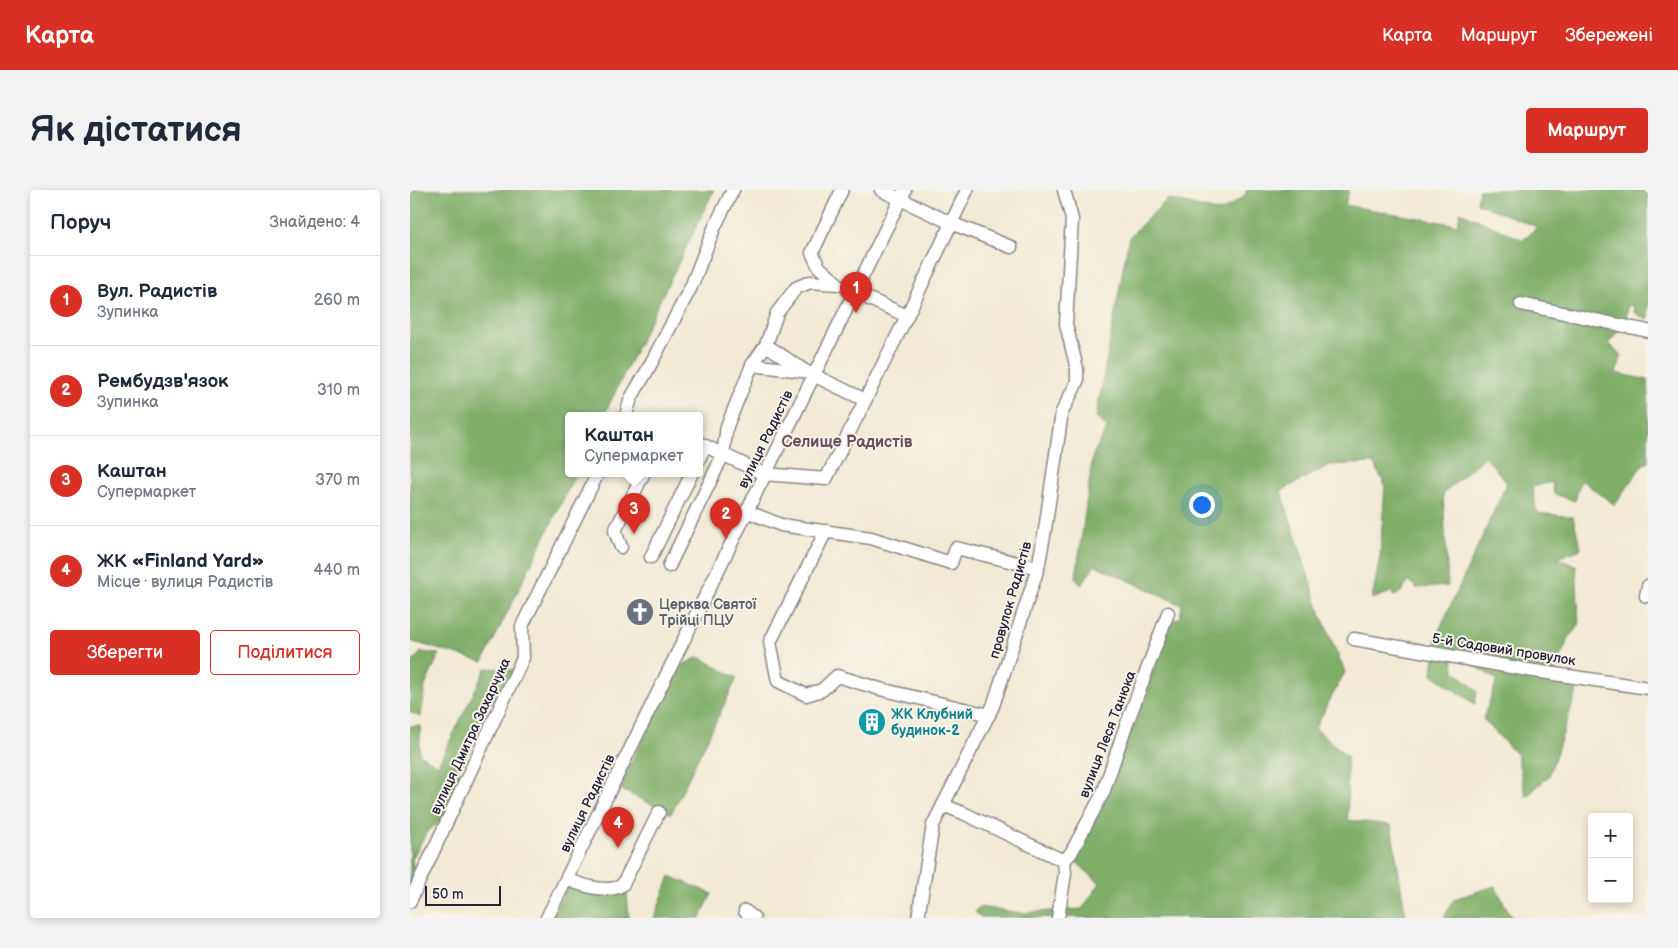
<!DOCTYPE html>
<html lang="uk">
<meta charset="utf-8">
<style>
body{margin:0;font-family:"Balsamiq Sans",sans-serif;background:#f2f2f3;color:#1f2937}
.controls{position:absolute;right:15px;bottom:15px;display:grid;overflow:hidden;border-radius:5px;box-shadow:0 2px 8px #0003}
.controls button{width:45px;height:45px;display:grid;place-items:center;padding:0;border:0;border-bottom:1px solid #e0e1e3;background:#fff;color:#1f2937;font:25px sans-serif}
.scale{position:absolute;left:15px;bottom:12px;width:76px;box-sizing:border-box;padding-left:5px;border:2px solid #22223b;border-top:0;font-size:14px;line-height:18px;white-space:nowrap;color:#22223b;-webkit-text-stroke:4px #f7f3e8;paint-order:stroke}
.you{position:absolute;left:791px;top:314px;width:18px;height:18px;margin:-12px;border:4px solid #fff;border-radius:50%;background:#1a73e8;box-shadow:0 0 0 8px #1a73e833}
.badge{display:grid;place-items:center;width:32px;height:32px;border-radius:50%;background:#d93025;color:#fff;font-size:16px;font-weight:700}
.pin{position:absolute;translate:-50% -41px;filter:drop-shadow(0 1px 2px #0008)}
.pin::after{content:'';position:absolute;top:26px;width:18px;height:15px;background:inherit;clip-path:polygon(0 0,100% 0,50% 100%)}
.popup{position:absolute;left:155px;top:222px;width:138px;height:65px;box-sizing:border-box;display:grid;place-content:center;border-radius:5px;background:#fff;filter:drop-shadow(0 1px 4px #0005);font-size:16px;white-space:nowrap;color:#747a83}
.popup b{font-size:19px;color:#1f2937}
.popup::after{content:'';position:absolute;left:50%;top:100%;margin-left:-10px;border:10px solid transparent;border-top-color:#fff}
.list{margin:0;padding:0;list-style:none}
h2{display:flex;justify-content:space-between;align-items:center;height:65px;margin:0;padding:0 20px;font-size:21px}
h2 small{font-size:16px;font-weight:400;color:#747a83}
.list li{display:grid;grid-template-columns:32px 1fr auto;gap:15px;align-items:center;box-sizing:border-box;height:90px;padding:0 20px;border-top:1px solid #e0e1e3}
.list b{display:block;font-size:19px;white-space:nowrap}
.list p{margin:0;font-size:16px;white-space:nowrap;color:#747a83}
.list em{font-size:16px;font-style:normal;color:#747a83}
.actions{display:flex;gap:10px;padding:15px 20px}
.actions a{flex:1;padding:11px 0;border:1px solid #d93025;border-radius:5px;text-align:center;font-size:18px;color:#d93025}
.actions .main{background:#d93025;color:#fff}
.map{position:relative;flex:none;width:1238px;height:728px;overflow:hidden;border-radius:5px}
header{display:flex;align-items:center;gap:30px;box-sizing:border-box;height:70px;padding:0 25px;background:#d93025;color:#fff}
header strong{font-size:24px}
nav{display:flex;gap:28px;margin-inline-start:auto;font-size:18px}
.intro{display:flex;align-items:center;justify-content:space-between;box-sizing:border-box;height:120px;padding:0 30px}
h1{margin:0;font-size:35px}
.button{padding:12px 22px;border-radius:5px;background:#d93025;color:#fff;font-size:18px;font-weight:700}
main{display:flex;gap:30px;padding:0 30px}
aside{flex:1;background:#fff;border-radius:5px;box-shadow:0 2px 8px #0003}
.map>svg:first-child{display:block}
.forest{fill:#7eae67;stroke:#506851}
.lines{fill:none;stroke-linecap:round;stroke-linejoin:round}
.minor-casing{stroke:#8a8688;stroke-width:15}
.minor{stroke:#fff;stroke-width:12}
.labels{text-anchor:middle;stroke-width:4;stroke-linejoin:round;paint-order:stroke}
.street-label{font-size:14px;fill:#22223b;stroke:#f7f3e8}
.worship-label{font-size:14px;font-weight:bold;fill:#5b616d;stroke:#f7f3e8;text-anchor:start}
.culture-label{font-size:14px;font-weight:bold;fill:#0d838f;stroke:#f7f3e8;text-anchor:start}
.quarter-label{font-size:16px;font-weight:bold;fill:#6d4e5c;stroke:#f7f3e8}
</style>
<header>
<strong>Карта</strong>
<nav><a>Карта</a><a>Маршрут</a><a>Збережені</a></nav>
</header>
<div class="intro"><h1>Як дістатися</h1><a class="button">Маршрут</a></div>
<main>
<aside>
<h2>Поруч<small>Знайдено: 4</small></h2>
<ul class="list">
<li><span class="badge">1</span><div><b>Вул. Радистів</b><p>Зупинка</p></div><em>260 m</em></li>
<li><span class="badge">2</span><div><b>Рембудзв'язок</b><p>Зупинка</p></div><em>310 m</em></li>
<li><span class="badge">3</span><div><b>Каштан</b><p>Супермаркет</p></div><em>370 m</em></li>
<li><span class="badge">4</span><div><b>ЖК «Finland Yard»</b><p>Місце · вулиця Радистів</p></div><em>440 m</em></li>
</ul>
<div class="actions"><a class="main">Зберегти</a><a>Поділитися</a></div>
</aside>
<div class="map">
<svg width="1238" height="728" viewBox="0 0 1238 728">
<rect width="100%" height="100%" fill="#f7f3e8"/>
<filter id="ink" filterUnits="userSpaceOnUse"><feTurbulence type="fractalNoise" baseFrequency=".02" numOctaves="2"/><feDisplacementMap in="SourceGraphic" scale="10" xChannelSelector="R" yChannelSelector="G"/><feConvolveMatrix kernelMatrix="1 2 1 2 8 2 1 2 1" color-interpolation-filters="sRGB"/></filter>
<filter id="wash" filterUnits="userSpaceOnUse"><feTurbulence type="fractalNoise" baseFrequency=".0096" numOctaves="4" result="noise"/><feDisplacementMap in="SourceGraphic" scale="20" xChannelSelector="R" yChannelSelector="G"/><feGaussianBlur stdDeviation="1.12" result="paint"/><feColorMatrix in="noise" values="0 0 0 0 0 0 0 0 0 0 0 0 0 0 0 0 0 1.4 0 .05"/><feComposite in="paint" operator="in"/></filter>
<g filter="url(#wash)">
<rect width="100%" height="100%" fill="#f2ead4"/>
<!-- forest -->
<g class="forest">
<polygon points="0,0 304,0 194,225 159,225 159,283 166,283 73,472 0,451"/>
<path d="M837,0h102l-4,15 113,20 2,-13 63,28 14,-13 -60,-24 2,-13h169v130l-14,-8 -1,-7h-5l-2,16 -18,23 14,11 -6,18 32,7v83l-5,1 -28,41 -34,-25 -6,21 -21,-7 -2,-12 -20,5 5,26 36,4 8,32 -24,9 19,8 3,59 -9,11 -16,34 25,14 -30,92 -23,21 -9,-42 -34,-36 14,-39 -45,-29 2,19 23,21 -2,13 -43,-30 4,-37 71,-154 -22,-27 -42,38 5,92 -32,2 -3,-4 -5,-2c-4,7 -8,13 -15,14l1,-5 -22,8 8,-42 5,-72 -12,-22 -44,2 -48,26 40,124 24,57 -30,56 32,28 1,64 43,5 15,93 -426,-1 -5,-5 4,-5 42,6 61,-4 18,-26 -24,-21 64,-151 30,-90 10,-3 2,-13 -87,-40 -14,20 -5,-8 17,-122 14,-27 -11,-11 33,-180 39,-38 52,13 24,-15z"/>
<polygon points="11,462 29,464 15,496 11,527 0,522 0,475"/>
<polygon points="289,467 327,488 261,624 208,598 270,476"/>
<polygon points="76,478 104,480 95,501 78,516 47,577 53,591 36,626 16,643 2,669 6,690 0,693 0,536 11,536 9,564 28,575"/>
<polygon points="260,686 302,704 290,728 244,728"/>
<polygon points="158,695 217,702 219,728 141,728"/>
<polygon points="1085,696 1102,728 1034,728 1044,709"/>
</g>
</g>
<g filter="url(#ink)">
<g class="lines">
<defs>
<g id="minor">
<polyline points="471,0 541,33 601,57"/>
<polyline points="437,99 497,126"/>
<polyline points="1111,114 1238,141"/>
<polyline points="356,155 395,181 455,210"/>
<polyline points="342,175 392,181"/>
<polyline points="216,225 221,208 237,181 281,97 305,36 323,0"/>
<polyline points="289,253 354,284 416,289 497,126 557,0"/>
<polyline points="289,269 295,256"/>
<polyline points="336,321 371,335 461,348 541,373 546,358 628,378"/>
<polyline points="416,341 360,452 368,491 396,505 412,500 427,486 470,499 579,525"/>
<polyline points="211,357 205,341 234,283"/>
<polyline points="241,367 282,283"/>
<polyline points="259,376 313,265 317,236 342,175 356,155 367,123 386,98 400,92 428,94 409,77 402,63 432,0"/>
<polyline points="1236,406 1238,396"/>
<polyline points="944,449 1118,480 1238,498"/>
<polyline points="533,615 553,623 654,671"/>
<polyline points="654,671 661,663 693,603 713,544 758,423"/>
<path d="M157,689c13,6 44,16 56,5l36,-72"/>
<polyline points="0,711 113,468 112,436 188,283"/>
<polyline points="335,721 344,728"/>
<polyline points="137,728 495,0"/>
<polyline points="508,728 523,635 583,516 628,378 635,340 652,222 667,192 667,179 656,134 662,29 654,0"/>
<polyline points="648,728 655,683 654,671"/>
</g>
</defs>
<!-- minor casing -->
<use href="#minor" class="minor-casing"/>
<!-- minor -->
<use href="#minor" class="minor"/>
</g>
</g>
<!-- icons -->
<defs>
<symbol id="church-disc" viewBox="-11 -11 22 22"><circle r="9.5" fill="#6b7280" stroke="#f7f3e8"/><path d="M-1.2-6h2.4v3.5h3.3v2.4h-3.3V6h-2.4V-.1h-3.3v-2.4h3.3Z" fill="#fff"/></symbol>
<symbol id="building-disc" viewBox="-11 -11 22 22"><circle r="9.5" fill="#0f9aa8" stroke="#f7f3e8"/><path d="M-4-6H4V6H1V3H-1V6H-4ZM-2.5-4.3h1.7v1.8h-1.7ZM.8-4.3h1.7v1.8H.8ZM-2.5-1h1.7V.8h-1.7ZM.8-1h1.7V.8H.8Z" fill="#fff"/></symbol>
</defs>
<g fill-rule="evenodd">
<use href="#church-disc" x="214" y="406" width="32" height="32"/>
<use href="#building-disc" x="446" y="516" width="32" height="32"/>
</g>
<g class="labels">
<!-- street labels -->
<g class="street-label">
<text transform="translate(355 249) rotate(-64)" y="5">вулиця Радистів</text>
<text transform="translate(600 410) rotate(-74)" y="5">провулок Радистів</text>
<text transform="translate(1094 459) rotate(9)" y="5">5-й Садовий провулок</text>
<text transform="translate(697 544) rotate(-69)" y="5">вулиця Леся Танюка</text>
<text transform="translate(60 546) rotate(-65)" y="5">вулиця Дмитра Захарчука</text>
<text transform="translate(177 613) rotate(-64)" y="5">вулиця Радистів</text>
</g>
<!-- worship labels -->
<g class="worship-label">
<text x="249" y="419">Церква Святої<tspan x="249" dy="16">Трійці ПЦУ</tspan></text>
</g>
<!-- culture labels -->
<g class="culture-label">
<text x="481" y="529">ЖК Клубний<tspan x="481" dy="16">будинок-2</tspan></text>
</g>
<!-- quarter labels -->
<g class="quarter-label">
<text x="437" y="257">Селище Радистів</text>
</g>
</g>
</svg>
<div class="controls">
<button>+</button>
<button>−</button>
</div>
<div class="scale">50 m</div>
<div class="you"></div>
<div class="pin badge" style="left:446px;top:123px">1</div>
<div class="pin badge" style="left:316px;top:349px">2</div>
<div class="pin badge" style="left:224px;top:344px">3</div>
<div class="popup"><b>Каштан</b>Супермаркет</div>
<div class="pin badge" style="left:208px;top:658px">4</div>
</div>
</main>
